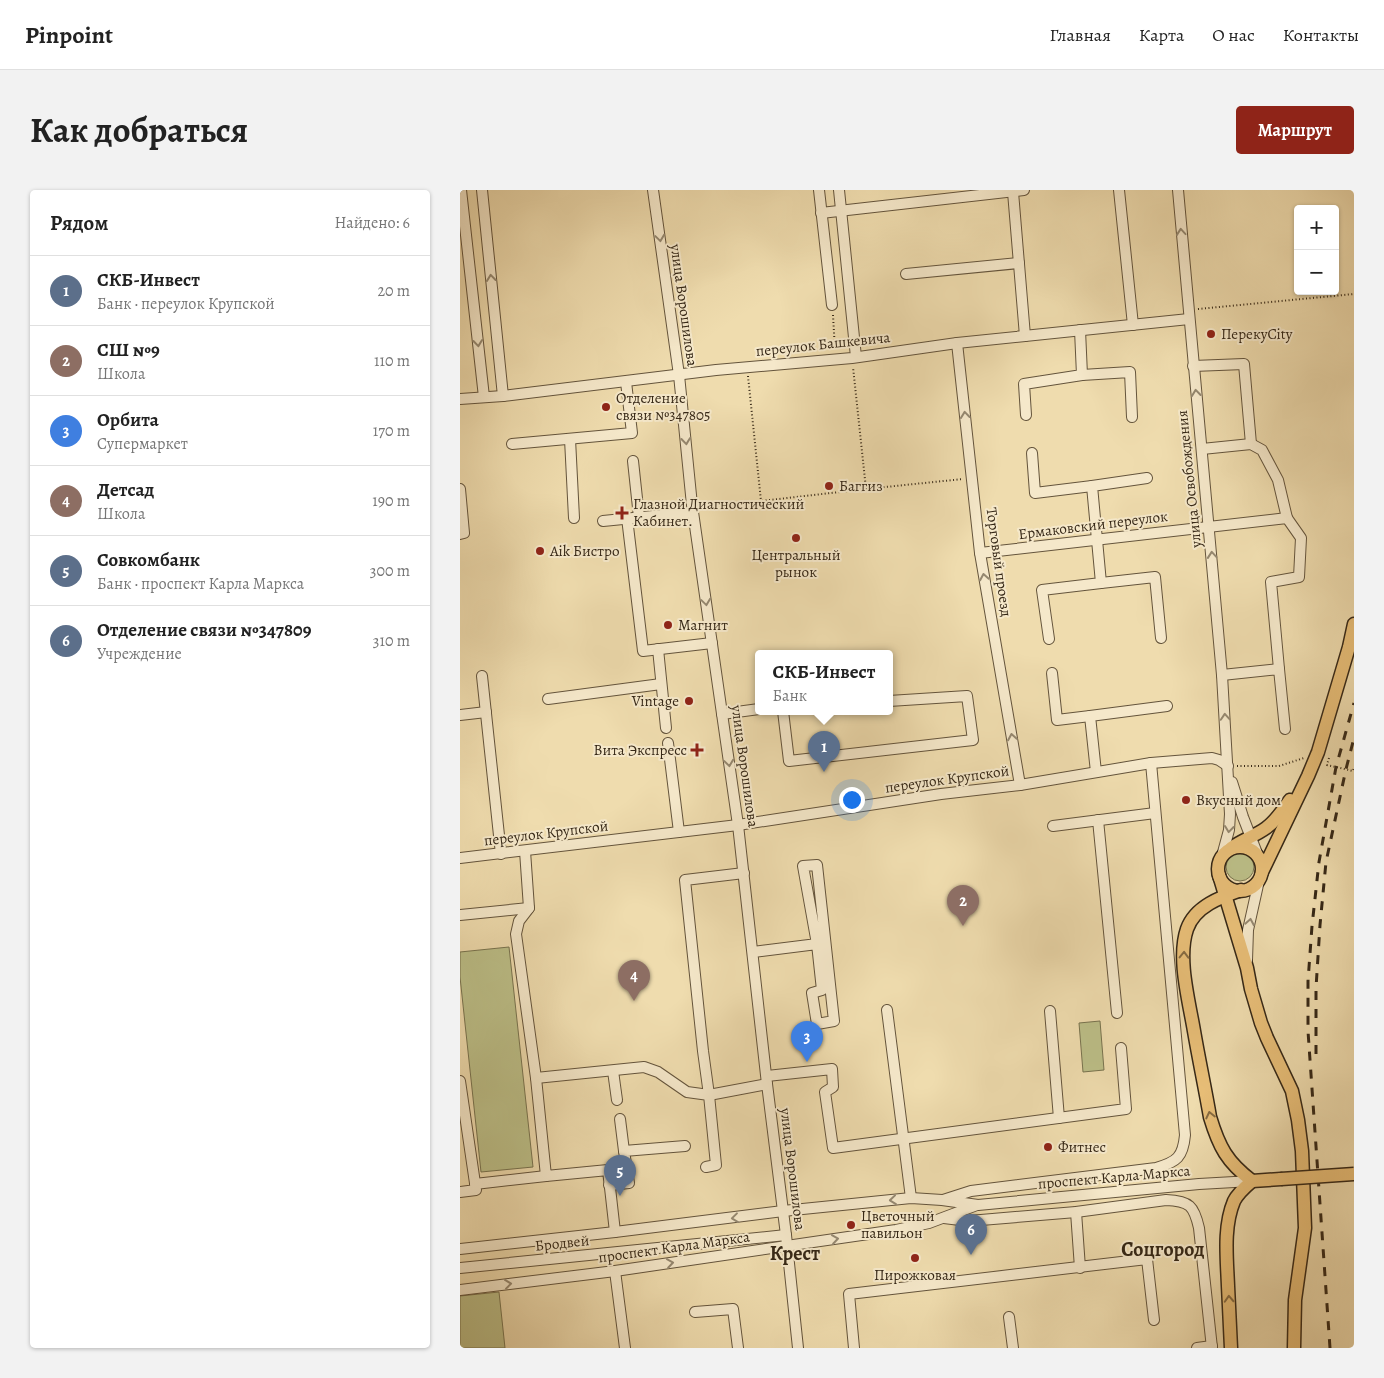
<!DOCTYPE html>
<html lang="ru">
<meta charset="utf-8">
<style>
body{margin:0;font-family:Alegreya,serif;background:#f2f2f2;color:#222}
.controls{position:absolute;right:15px;top:15px;display:grid;overflow:hidden;border-radius:5px;box-shadow:0 1px 4px #0004}
.controls button{width:45px;height:45px;display:grid;place-items:center;padding:0;border:0;border-bottom:1px solid #e0e0e0;background:#fff;color:#222;font:25px sans-serif}
.you{position:absolute;left:391px;top:609px;width:18px;height:18px;margin:-12px;border:4px solid #fff;border-radius:50%;background:#1a73e8;box-shadow:0 0 0 8px #1a73e833}
.badge{display:grid;place-items:center;width:32px;height:32px;border-radius:50%;background:#8f2418;color:#fff;font-size:16px;font-weight:700}
.pin{position:absolute;translate:-50% -41px;filter:drop-shadow(0 1px 2px #0008)}
.pin::after{content:'';position:absolute;top:26px;width:18px;height:15px;background:inherit;clip-path:polygon(0 0,100% 0,50% 100%)}
.popup{position:absolute;left:295px;top:460px;width:138px;height:65px;box-sizing:border-box;display:grid;place-content:center;border-radius:5px;background:#fff;filter:drop-shadow(0 1px 4px #0005);font-size:16px;white-space:nowrap;color:#767676}
.popup b{font-size:19px;color:#222}
.popup::after{content:'';position:absolute;left:50%;top:100%;margin-left:-10px;border:10px solid transparent;border-top-color:#fff}
.list{margin:0;padding:0;list-style:none}
h2{display:flex;justify-content:space-between;align-items:center;height:65px;margin:0;padding:0 20px;font-size:21px}
h2 small{font-size:16px;font-weight:400;color:#767676}
.list li{display:grid;grid-template-columns:32px 1fr auto;gap:15px;align-items:center;box-sizing:border-box;height:70px;padding:0 20px;border-top:1px solid #e0e0e0}
.list b{display:block;font-size:19px;white-space:nowrap}
.list p{margin:0;font-size:16px;white-space:nowrap;color:#767676}
.list em{font-size:16px;font-style:normal;color:#767676}
.map{position:relative;flex:none;width:894px;height:1158px;overflow:hidden;border-radius:5px}
header{display:flex;align-items:center;gap:30px;box-sizing:border-box;height:70px;padding:0 25px;background:#fff;border-bottom:1px solid #e0e0e0}
header strong{font-size:24px}
nav{display:flex;gap:28px;margin-inline-start:auto;font-size:18px}
.intro{display:flex;align-items:center;justify-content:space-between;box-sizing:border-box;height:120px;padding:0 30px}
h1{margin:0;font-size:35px}
.button{padding:12px 22px;border-radius:5px;background:#8f2418;color:#fff;font-size:18px;font-weight:700}
main{display:flex;gap:30px;padding:0 30px}
aside{flex:1;background:#fff;border-radius:5px;box-shadow:0 1px 4px #0004}
.map>svg:first-child{display:block}
.green{fill:#bcbf88;stroke:#78734f}
.lines{fill:none;stroke-linecap:round;stroke-linejoin:round}
.minor-casing{stroke:#64543c;stroke-width:12}
.major-casing{stroke:#352716;stroke-width:15}
.path{stroke:#352716;stroke-width:2;stroke-dasharray:1 2.5;stroke-linecap:butt}
.minor{stroke:#f5e8ca;stroke-width:10}
.major{stroke:#e8be77;stroke-width:12}
.rail{stroke:#352716;stroke-width:3;stroke-dasharray:9 9;stroke-linecap:butt}
.major-bridge-casing{stroke:#352716;stroke-width:15;stroke-linecap:butt}
.major-bridge{stroke:#e8be77;stroke-width:12}
.oneway{stroke:#958870}
.oneway2{stroke:#866b42}
.poi-dot{fill:#8f2418;stroke:#f5e8ca;stroke-width:2}
.labels{text-anchor:middle;stroke-width:4;stroke-linejoin:round;paint-order:stroke}
.street-label{font-size:15px;fill:#352716;stroke:#f5e8ca}
.poi-label{font-size:15px;fill:#352716;stroke:#f5e8ca;text-anchor:start}
.district-label{font-size:20px;font-weight:bold;fill:#352716;stroke:#f5e8ca}
</style>
<header>
<strong>Pinpoint</strong>
<nav><a>Главная</a><a>Карта</a><a>О нас</a><a>Контакты</a></nav>
</header>
<div class="intro"><h1>Как добраться</h1><a class="button">Маршрут</a></div>
<main>
<aside>
<h2>Рядом<small>Найдено: 6</small></h2>
<ul class="list">
<li><span class="badge" style="background:#5c6f8a">1</span><div><b>СКБ-Инвест</b><p>Банк · переулок Крупской</p></div><em>20 m</em></li>
<li><span class="badge" style="background:#8d6e63">2</span><div><b>СШ №9</b><p>Школа</p></div><em>110 m</em></li>
<li><span class="badge" style="background:#3f7fe0">3</span><div><b>Орбита</b><p>Супермаркет</p></div><em>170 m</em></li>
<li><span class="badge" style="background:#8d6e63">4</span><div><b>Детсад</b><p>Школа</p></div><em>190 m</em></li>
<li><span class="badge" style="background:#5c6f8a">5</span><div><b>Совкомбанк</b><p>Банк · проспект Карла Маркса</p></div><em>300 m</em></li>
<li><span class="badge" style="background:#5c6f8a">6</span><div><b>Отделение связи №347809</b><p>Учреждение</p></div><em>310 m</em></li>
</ul>
</aside>
<div class="map">
<svg width="894" height="1158" viewBox="0 0 894 1158">
<rect width="100%" height="100%" fill="#efdcae"/>
<filter id="stains"><feTurbulence type="fractalNoise" baseFrequency=".004" numOctaves="4"/><feColorMatrix values="0 0 0 0 .2 0 0 0 0 .09 0 0 0 0 .02 0 0 0 .5 -.17"/></filter>
<radialGradient id="worn" r=".72"><stop offset=".6" stop-color="#630" stop-opacity="0"/><stop offset="1" stop-color="#630" stop-opacity=".3"/></radialGradient>
<!-- green -->
<g class="green">
<circle cx="780" cy="677" r="14"/>
<polygon points="49,757 73,977 21,982 0,787 0,762"/>
<polygon points="640,831 644,880 623,882 619,833"/>
<polygon points="39,1102 45,1158 0,1158 0,1106"/>
</g>
<g class="lines">
<defs>
<g id="minor">
<polyline points="1,0 24,207"/>
<polyline points="22,0 43,206"/>
<polyline points="193,0 219,185 232,315 278,635 307,894 326,1045 338,1158"/>
<polyline points="359,0 372,115"/>
<polyline points="379,0 396,167"/>
<polyline points="659,0 673,135"/>
<polyline points="718,0 762,485 770,624 769,640 762,666"/>
<polyline points="553,2 565,146"/>
<polyline points="361,23 564,0"/>
<polyline points="446,84 559,73"/>
<polyline points="497,153 520,363 560,595"/>
<polyline points="733,176 784,174 791,254"/>
<polyline points="622,185 670,182 672,227"/>
<polyline points="0,209 43,206 256,180 392,168 497,153 729,129"/>
<polyline points="566,225 564,194 622,185 620,140"/>
<polyline points="110,249 114,328"/>
<polyline points="52,254 172,243 166,192"/>
<polyline points="742,259 791,254 802,260 818,290 827,328"/>
<polyline points="572,263 575,303 632,296"/>
<polyline points="173,271 179,327"/>
<polyline points="0,299 4,343 0,344"/>
<polyline points="167,328 183,461 252,453"/>
<polyline points="143,331 233,322"/>
<polyline points="520,363 827,328 841,348 839,387 811,392 819,479"/>
<polyline points="641,393 695,387 701,448"/>
<polyline points="589,449 582,400 641,393 632,296 687,288"/>
<polyline points="198,459 206,538"/>
<polyline points="592,483 597,530 630,526"/>
<polyline points="762,485 819,479 825,539"/>
<polyline points="22,486 41,664"/>
<polyline points="88,509 201,494"/>
<polyline points="323,521 329,571 513,550 507,506 429,511"/>
<polyline points="262,524 299,519"/>
<polyline points="0,525 26,522"/>
<polyline points="208,553 219,642"/>
<polyline points="636,582 630,526 707,516"/>
<polyline points="772,592 783,627 800,671"/>
<polyline points="638,630 657,823"/>
<polyline points="593,636 695,623"/>
<polyline points="65,661 69,718 59,731 56,744 76,888 86,986 148,980 155,1042"/>
<polyline points="0,668 278,635 481,604 560,595 691,573 752,568 759,570 768,576"/>
<polyline points="284,683 225,690 243,861 249,905 307,894"/>
<polyline points="0,725 69,718"/>
<polyline points="293,762 357,754 362,800 352,803 357,834 374,831 357,675 343,676 357,754"/>
<polyline points="787,770 788,740 800,686"/>
<polyline points="427,820 451,1008"/>
<polyline points="590,821 599,928"/>
<polyline points="153,881 157,910"/>
<polyline points="307,886 372,879 373,897 365,902 373,958 666,919 661,858"/>
<polyline points="76,888 184,877 198,882 227,902 249,905 256,975 246,977"/>
<polyline points="0,891 16,1000 0,1002"/>
<polyline points="160,929 164,961"/>
<polyline points="15,994 86,986"/>
<polyline points="149,995 169,993 164,961 225,956"/>
<path d="M483,1010l28,-9 185,-23c21,-6 27,-11 29,-33l-34,-372"/>
<polyline points="616,1022 620,1078"/>
<path d="M484,1028l24,3 13,-1 95,-8 90,-12c24,1 28,6 33,28l13,120"/>
<polyline points="0,1059 155,1042 323,1021 451,1008 482,1010 518,1015 739,994 792,991"/>
<polyline points="0,1078 326,1045"/>
<polyline points="155,1081 165,1158"/>
<polyline points="0,1100 155,1081 436,1040 469,1033 517,1015"/>
<polyline points="235,1122 273,1119 278,1158"/>
<polyline points="549,1127 553,1158"/>
<polyline points="394,1158 389,1104 687,1069 694,1130"/>
<polyline points="737,1158 752,1156"/>
</g>
<g id="major">
<circle cx="780" cy="679" r="22"/>
<path d="M771,658c11,-8 24,-12 35,-20 10,-7 17,-18 24,-28"/>
<polyline points="802,682 848,586 858,562 889,457 894,434"/>
<polyline points="759,685 787,778 791,799 801,833 807,848 832,901 838,930 842,961 845,1038 835,1110 834,1158"/>
<path d="M781,700c-20,7 -46,16 -54,39 -10,29 2,72 7,102 5,29 11,57 16,86 9,30 17,45 42,64"/>
<polyline points="792,991 821,989"/>
<path d="M771,1158c-1,-21 -2,-41 -3,-62 -1,-27 -5,-59 6,-85 4,-8 11,-14 18,-20"/>
</g>
</defs>
<!-- minor casing -->
<use href="#minor" class="minor-casing"/>
<!-- major casing -->
<use href="#major" class="major-casing"/>
<!-- path -->
<g class="path">
<polyline points="738,119 894,104"/>
<polyline points="373,125 375,160"/>
<polyline points="288,186 301,311"/>
<polyline points="406,299 503,289"/>
<polyline points="257,317 301,311 406,299 393,177"/>
<polyline points="869,568 867,575 893,581 894,577"/>
<polyline points="777,576 819,576 844,568"/>
</g>
<!-- minor -->
<use href="#minor" class="minor"/>
<!-- major -->
<use href="#major" class="major"/>
<!-- rail -->
<g class="rail">
<polyline points="856,864 856,798 860,735 866,672 886,579 894,548"/>
<polyline points="870,1158 848,841 848,791 852,736 859,672 876,577 894,513"/>
</g>
<defs>
<polyline id="major-bridge" points="821,989 894,984"/>
</defs>
<!-- major-bridge casing -->
<use href="#major-bridge" class="major-bridge-casing"/>
<!-- major-bridge -->
<use href="#major-bridge" class="major-bridge"/>
</g>
<!-- one-way arrows -->
<defs><path id="oneway-chevron" d="M-2-3.5L2.5 0L-2 3.5" fill="none" stroke-width="1.6" stroke-linecap="round" stroke-linejoin="round" transform="scale(1.25)"/></defs>
<g class="oneway">
<use href="#oneway-chevron" transform="translate(721 42) rotate(-95)"/>
<use href="#oneway-chevron" transform="translate(200 48) rotate(82)"/>
<use href="#oneway-chevron" transform="translate(31 88) rotate(-96)"/>
<use href="#oneway-chevron" transform="translate(18 153) rotate(84)"/>
<use href="#oneway-chevron" transform="translate(736 203) rotate(-96)"/>
<use href="#oneway-chevron" transform="translate(505 225) rotate(-96)"/>
<use href="#oneway-chevron" transform="translate(226 251) rotate(84)"/>
<use href="#oneway-chevron" transform="translate(752 365) rotate(-95)"/>
<use href="#oneway-chevron" transform="translate(524 387) rotate(-100)"/>
<use href="#oneway-chevron" transform="translate(246 412) rotate(82)"/>
<use href="#oneway-chevron" transform="translate(765 527) rotate(-94)"/>
<use href="#oneway-chevron" transform="translate(552 547) rotate(-100)"/>
<use href="#oneway-chevron" transform="translate(269 573) rotate(82)"/>
<use href="#oneway-chevron" transform="translate(769 639) rotate(97)"/>
<use href="#oneway-chevron" transform="translate(790 732) rotate(-80)"/>
<use href="#oneway-chevron" transform="translate(433 1010) rotate(174)"/>
<use href="#oneway-chevron" transform="translate(275 1028) rotate(173)"/>
<use href="#oneway-chevron" transform="translate(375 1049) rotate(-8)"/>
<use href="#oneway-chevron" transform="translate(210 1073) rotate(-8)"/>
<use href="#oneway-chevron" transform="translate(48 1094) rotate(-7)"/>
</g>
<g class="oneway2">
<use href="#oneway-chevron" transform="translate(724 765) rotate(-89)"/>
<use href="#oneway-chevron" transform="translate(750 925) rotate(-103)"/>
<use href="#oneway-chevron" transform="translate(769 1109) rotate(-93)"/>
</g>
<!-- markers -->
<g class="poi-dot">
<circle cx="751" cy="144" r="5"/>
<circle cx="146" cy="217" r="5"/>
<circle cx="369" cy="296" r="5"/>
<path d="M159.5 315.5h5v5h5v5h-5v5h-5v-5h-5v-5h5z"/>
<circle cx="336" cy="348" r="5"/>
<circle cx="80" cy="361" r="5"/>
<circle cx="208" cy="435" r="5"/>
<circle cx="229" cy="511" r="5"/>
<path d="M234.5 552.5h5v5h5v5h-5v5h-5v-5h-5v-5h5z"/>
<circle cx="726" cy="610" r="5"/>
<circle cx="588" cy="957" r="5"/>
<circle cx="391" cy="1035" r="5"/>
<circle cx="455" cy="1068" r="5"/>
</g>
<g class="labels">
<!-- street labels -->
<g class="street-label">
<text transform="translate(224 115) rotate(82)" y="5">улица Ворошилова</text>
<text transform="translate(363 154) rotate(-6)" y="5">переулок Башкевича</text>
<text transform="translate(729 289) rotate(-96)" y="5">улица Освобождения</text>
<text transform="translate(633 335) rotate(-7)" y="5">Ермаковский переулок</text>
<text transform="translate(539 372) rotate(82)" y="5">Торговый проезд</text>
<text transform="translate(285 576) rotate(82)" y="5">улица Ворошилова</text>
<text transform="translate(487 589) rotate(-8)" y="5">переулок Крупской</text>
<text transform="translate(86 643) rotate(-7)" y="5">переулок Крупской</text>
<text transform="translate(333 979) rotate(83)" y="5">улица Ворошилова</text>
<text transform="translate(654 987) rotate(-5)" y="5">проспект Карла Маркса</text>
<text transform="translate(102 1053) rotate(-6)" y="5">Бродвей</text>
<text transform="translate(214 1057) rotate(-8)" y="5">проспект Карла Маркса</text>
</g>
<!-- poi labels -->
<g class="poi-label">
<text x="761" y="149">ПерекуCity</text>
<text x="156" y="213">Отделение<tspan x="156" dy="17">связи №347805</tspan></text>
<text x="379" y="301">Баггиз</text>
<text x="173" y="319">Глазной Диагностический<tspan x="173" dy="17">Кабинет.</tspan></text>
<text x="90" y="366">Aik Бистро</text>
<text x="336" y="370" text-anchor="middle">Центральный<tspan x="336" dy="17">рынок</tspan></text>
<text x="218" y="440">Магнит</text>
<text x="219" y="516" text-anchor="end">Vintage</text>
<text x="227" y="565" text-anchor="end">Вита Экспресс</text>
<text x="736" y="615">Вкусный дом</text>
<text x="598" y="962">Фитнес</text>
<text x="401" y="1031">Цветочный<tspan x="401" dy="17">павильон</tspan></text>
<text x="455" y="1090" text-anchor="middle">Пирожковая</text>
</g>
<!-- district labels -->
<g class="district-label">
<text x="703" y="1066">Соцгород</text>
<text x="335" y="1070">Крест</text>
</g>
</g>
<rect width="100%" height="100%" filter="url(#stains)"/>
<rect width="100%" height="100%" fill="url(#worn)"/>
</svg>
<div class="controls">
<button>+</button>
<button>−</button>
</div>
<div class="you"></div>
<div class="pin badge" style="left:364px;top:582px;background:#5c6f8a">1</div>
<div class="popup"><b>СКБ-Инвест</b>Банк</div>
<div class="pin badge" style="left:503px;top:736px;background:#8d6e63">2</div>
<div class="pin badge" style="left:347px;top:872px;background:#3f7fe0">3</div>
<div class="pin badge" style="left:174px;top:811px;background:#8d6e63">4</div>
<div class="pin badge" style="left:160px;top:1006px;background:#5c6f8a">5</div>
<div class="pin badge" style="left:511px;top:1065px;background:#5c6f8a">6</div>
</div>
</main>
